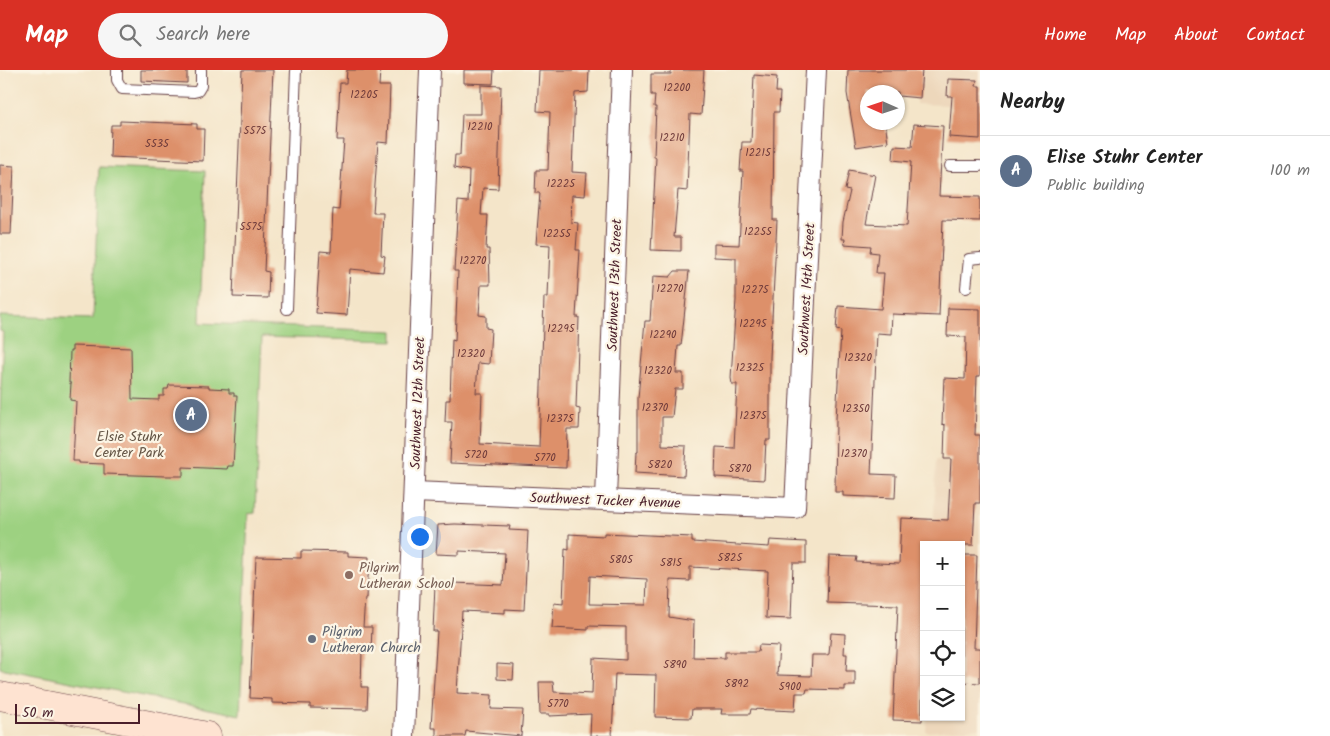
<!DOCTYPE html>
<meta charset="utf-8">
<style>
body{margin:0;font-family:Kalam,sans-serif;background:#f6f6f6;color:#222}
.controls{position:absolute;right:15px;bottom:15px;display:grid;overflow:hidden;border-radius:0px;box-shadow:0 1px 4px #0004}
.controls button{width:45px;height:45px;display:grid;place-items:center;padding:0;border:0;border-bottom:1px solid #e0e0e0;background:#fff;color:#222;font:25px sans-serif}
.compass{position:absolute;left:860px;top:15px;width:45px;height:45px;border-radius:50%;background:#fff;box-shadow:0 1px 4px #0004;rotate:273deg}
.scale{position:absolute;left:15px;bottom:12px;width:125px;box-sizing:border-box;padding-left:5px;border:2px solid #4a1f2b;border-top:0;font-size:14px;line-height:18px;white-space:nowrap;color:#4a1f2b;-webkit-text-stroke:4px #fcf5e5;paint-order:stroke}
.you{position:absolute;left:419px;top:466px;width:18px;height:18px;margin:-12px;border:4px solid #fff;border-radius:50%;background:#1a73e8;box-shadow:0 0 0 8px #1a73e833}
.badge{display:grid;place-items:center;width:32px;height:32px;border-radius:50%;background:#d93025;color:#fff;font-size:16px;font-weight:700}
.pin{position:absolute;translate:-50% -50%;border:2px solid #fff;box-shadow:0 1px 5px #0006}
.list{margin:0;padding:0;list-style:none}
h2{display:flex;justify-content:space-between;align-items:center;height:65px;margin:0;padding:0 20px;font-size:21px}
h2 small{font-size:16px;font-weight:400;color:#767676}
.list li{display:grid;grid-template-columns:32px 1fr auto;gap:15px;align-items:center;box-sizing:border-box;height:70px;padding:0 20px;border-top:1px solid #e0e0e0}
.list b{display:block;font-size:19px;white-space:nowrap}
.list p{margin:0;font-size:16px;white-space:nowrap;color:#767676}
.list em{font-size:16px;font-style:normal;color:#767676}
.icon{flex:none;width:28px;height:28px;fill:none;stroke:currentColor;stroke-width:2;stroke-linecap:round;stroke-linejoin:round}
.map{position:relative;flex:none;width:980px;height:666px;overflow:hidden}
header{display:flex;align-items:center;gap:30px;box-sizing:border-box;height:70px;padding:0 25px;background:#d93025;color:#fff}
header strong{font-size:24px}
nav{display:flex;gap:28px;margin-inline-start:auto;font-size:18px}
.search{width:350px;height:45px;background:#f6f6f6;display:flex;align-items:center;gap:12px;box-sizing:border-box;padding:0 18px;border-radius:28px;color:#767676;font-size:19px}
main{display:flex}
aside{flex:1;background:#fff}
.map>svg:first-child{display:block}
.built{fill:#edd7bb}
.green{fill:#9dd181;stroke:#747856}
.building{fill:#dd906a;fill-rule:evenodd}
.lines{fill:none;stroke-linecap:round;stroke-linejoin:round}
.lane-casing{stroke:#643d43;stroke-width:12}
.street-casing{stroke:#643d43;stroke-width:22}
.secondary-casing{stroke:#643d43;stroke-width:29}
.lane{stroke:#fff;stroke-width:10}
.street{stroke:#fff;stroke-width:20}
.secondary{stroke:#fee3d1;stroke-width:28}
.education-dot{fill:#8d6e63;stroke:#fcf5e5;stroke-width:2}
.worship-dot{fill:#6b7280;stroke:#fcf5e5;stroke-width:2}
.labels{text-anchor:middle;stroke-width:4.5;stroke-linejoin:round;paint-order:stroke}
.number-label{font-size:11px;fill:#6f3b3b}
.street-label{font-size:14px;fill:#4a1f2b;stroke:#fcf5e5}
.park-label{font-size:14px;fill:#635445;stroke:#fcf5e5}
.education-label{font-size:14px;fill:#785e54;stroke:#fcf5e5;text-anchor:start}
.worship-label{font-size:14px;fill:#5b616d;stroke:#fcf5e5;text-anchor:start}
</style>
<header>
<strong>Map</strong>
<div class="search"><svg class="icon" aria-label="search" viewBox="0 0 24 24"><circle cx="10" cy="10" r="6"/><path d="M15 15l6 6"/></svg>Search here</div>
<nav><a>Home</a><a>Map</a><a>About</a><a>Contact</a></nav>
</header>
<main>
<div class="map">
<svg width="980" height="666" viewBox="0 0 980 666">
<rect width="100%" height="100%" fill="#fcf5e5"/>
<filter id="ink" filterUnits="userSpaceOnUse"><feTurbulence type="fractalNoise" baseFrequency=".02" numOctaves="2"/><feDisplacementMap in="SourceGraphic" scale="10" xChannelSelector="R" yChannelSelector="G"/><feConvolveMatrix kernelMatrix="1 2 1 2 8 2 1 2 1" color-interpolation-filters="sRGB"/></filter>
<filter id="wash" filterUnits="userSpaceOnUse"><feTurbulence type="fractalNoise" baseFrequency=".0096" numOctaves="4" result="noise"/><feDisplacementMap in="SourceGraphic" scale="20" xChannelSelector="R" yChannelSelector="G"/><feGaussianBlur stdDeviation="1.12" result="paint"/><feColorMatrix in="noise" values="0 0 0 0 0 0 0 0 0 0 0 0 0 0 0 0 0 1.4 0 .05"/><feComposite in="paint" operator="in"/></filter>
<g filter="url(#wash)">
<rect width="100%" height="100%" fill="#f4e5c9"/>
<!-- built -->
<g class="built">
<polygon points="917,0 980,0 980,36 916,34"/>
<polygon points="936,390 980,392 980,658 926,662 927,647 961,647 961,475 933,475"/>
</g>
<!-- green -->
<polygon class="green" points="99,97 205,101 200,253 393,261 393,271 262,267 255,443 248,444 240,645 0,598 0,345 3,262 0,261 0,246 93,249"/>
<g id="blocks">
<!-- building -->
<g class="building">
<polygon points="141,0 187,0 187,13 141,11"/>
<polygon points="242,0 273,0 264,201 269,202 268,228 233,227"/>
<polygon points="347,0 380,0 379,16 390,16 388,73 378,72 373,143 383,143 381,185 385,186 383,202 350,199 347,245 316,243 320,181 331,182 333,139 339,140 344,70 337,70 340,13 346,13"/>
<polygon points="464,0 494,0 493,14 464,13"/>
<polygon points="539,0 589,0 588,22 575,23 572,102 587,103 585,126 572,125 571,152 578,153 576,180 580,180 576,247 579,247 576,338 580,339 579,359 567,359 566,398 450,393 452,352 445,352 446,330 450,330 452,270 455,271 458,201 454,201 458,131 468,132 469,101 454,98 455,85 460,85 462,44 481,44 481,15 501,16 498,119 483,118 481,145 488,145 486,179 489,179 490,215 481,215 479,245 486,246 486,258 491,259 489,294 478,293 476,323 482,323 480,374 539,377 544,227 548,227 550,175 536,174 540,123 535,123 536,100 548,100 550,42 537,41"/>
<polygon points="671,0 704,0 701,45 690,44 687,121 678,120 674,167 681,167 681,181 651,180 656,87 654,87 656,37 654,37 655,25 651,25 651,4 671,4"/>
<polygon points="848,0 922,0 920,28 898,26 898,22 868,22 868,52 885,52 888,72 856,77 847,23"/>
<polygon points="754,5 777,7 776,22 780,22 779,42 774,42 773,150 777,150 770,287 770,370 766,370 764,410 715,407 716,377 734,378 737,314 732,314 731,308 736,230 736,188 714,187 714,174 739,175 743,101 740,101 742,72 751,72"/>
<polygon points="948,9 977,10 976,16 980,16 980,69 949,67 952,26 947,26"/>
<polygon points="120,51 197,54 197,59 204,59 203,91 110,87 111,55 120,55"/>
<polygon points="914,54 943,56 939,126 980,127 980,151 943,150 939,246 892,244 891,264 877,263 871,404 896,405 895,428 843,426 843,422 835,422 836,349 841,261 836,260 838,236 881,239 884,203 876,203 878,183 870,182 871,176 844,174 845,169 842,169 843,152 850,121 845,120 849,100 875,105 866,154 907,156 911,92 893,90 894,76 912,77"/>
<polygon points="0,95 14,96 11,164 0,164"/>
<polygon points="675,201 689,201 681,276 678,276 676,303 683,303 683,319 675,319 672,347 662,347 662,375 686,376 684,406 635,403 636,382 638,382 638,328 645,251 650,251 653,206 670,207"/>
<polygon points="948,238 980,239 980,306 977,306 975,365 980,365 980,433 975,433 973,475 924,475 922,651 893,650 898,535 827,533 829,486 857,487 856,492 899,494 901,448 948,450 951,389 944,389 945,355 942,354 944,308 965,309 966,267 947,266"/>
<polygon points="72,276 131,278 132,329 159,330 159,326 164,326 164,319 168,319 169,315 209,316 209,318 229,319 229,323 234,323 234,326 237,326 233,396 228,396 227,399 183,397 183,406 165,406 104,404 104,394 79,393 79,391 73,391 76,331 70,330 71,313 69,313 70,281 72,281"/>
<polygon points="455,454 510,456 509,460 528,461 524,540 505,539 505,543 462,541 457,623 492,625 491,639 523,640 521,666 466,661 465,666 436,666 436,658 431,658 437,561 433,561 435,515 453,516 453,513 503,515 505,483 459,481 459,485 436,484 438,455"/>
<path d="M604,463l88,4v5l77,5 1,-7 36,2v21h-13l-2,56 -25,-1 2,-47 -78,-4v14l-20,-1 -1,37 25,4 -1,36 32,1v-6h33l1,-7 20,1 -2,29 34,1 1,-21h15l2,-1 2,-21 14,1 -1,20h3l-1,17h9v15h-10v4l-38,-1 -1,4h-10l-1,18 -44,-2 -1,5h-29l1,-5h-30l-1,9 -36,-1 1,-42 -41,-1 -3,62h-22l1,-22 -42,2v-2h-9l-1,-32h14l1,10 38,2 1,-36 33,2v-33l-38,-1v4l-36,-2 2,-25 9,1 2,-55 4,1v-16l35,2zM590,506l57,3 -1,26 -57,-1z"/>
<polygon points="301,481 348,482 348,486 369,487 367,528 365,528 363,557 372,557 371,581 362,581 361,617 368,617 367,639 310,638 310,634 272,633 272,629 250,628 256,487 301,488"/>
<polygon points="961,485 977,485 974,578 980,578 980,613 961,612"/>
<polygon points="497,594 514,595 513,610 497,609"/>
</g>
</g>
</g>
<g filter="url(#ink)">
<use href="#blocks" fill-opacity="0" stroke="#643d43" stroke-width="1"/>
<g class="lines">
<defs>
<g id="lane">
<polyline points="117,0 117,10 122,19 194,22 198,21 201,16 201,0"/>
<polyline points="950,96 980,96"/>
<polyline points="966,218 969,189 980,188"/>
<polyline points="287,239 296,0"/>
</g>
<g id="street">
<polyline points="414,422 795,438 816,0"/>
<polyline points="606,429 622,0"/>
<polyline points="404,666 430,0"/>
</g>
<polyline id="secondary" points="0,626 207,666"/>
</defs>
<!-- lane casing -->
<use href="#lane" class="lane-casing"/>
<!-- street casing -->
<use href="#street" class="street-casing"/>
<!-- secondary casing -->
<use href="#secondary" class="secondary-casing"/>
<!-- lane -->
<use href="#lane" class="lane"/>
<!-- street -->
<use href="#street" class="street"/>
<!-- secondary -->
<use href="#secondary" class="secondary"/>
</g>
</g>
<!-- markers -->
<circle class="education-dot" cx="349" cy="505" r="5"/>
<circle class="worship-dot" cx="312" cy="569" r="5"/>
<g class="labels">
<!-- number labels -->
<g class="number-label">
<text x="677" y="21">12200</text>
<text x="364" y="28">12205</text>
<text x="480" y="60">12210</text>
<text x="255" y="64">5575</text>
<text x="672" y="71">12210</text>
<text x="157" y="77">5535</text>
<text x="758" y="86">12215</text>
<text x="561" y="117">12225</text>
<text x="251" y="160">5575</text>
<text x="758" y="165">12255</text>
<text x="557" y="167">12255</text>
<text x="473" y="194">12270</text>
<text x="670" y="222">12270</text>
<text x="755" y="223">12275</text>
<text x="753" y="257">12295</text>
<text x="561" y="262">12295</text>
<text x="663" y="268">12290</text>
<text x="471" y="287">12320</text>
<text x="858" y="291">12320</text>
<text x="750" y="301">12325</text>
<text x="658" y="304">12320</text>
<text x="655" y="341">12370</text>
<text x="856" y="342">12350</text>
<text x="753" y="349">12375</text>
<text x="560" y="352">12375</text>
<text x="854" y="387">12370</text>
<text x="476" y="388">5720</text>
<text x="545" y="391">5770</text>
<text x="660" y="398">5820</text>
<text x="740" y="402">5870</text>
<text x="730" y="491">5825</text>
<text x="621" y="493">5805</text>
<text x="671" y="496">5815</text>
<text x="675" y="598">5890</text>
<text x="737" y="617">5892</text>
<text x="790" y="620">5900</text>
<text x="558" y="637">5770</text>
</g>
<!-- street labels -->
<g class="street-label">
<text transform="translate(614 215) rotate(-88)" y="5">Southwest 13th Street</text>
<text transform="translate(806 219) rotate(-87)" y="5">Southwest 14th Street</text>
<text transform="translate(417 333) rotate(-88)" y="5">Southwest 12th Street</text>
<text transform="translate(605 430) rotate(2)" y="5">Southwest Tucker Avenue</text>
</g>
<!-- park labels -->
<g class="park-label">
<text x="129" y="371">Elsie Stuhr<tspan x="129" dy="16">Center Park</tspan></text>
</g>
<!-- education labels -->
<g class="education-label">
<text x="359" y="502">Pilgrim<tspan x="359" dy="16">Lutheran School</tspan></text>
</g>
<!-- worship labels -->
<g class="worship-label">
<text x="322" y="566">Pilgrim<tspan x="322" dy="16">Lutheran Church</tspan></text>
</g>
</g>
</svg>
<div class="controls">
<button>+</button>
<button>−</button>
<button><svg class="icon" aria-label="locate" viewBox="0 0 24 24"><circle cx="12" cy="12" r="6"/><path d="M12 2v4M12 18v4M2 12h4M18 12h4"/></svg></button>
<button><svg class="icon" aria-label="layers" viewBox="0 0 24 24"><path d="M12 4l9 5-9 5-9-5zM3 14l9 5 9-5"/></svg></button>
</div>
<svg class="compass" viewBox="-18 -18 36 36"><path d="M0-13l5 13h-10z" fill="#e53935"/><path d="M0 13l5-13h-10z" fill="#767676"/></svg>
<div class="scale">50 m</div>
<div class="you"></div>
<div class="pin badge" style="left:191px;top:345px;background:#5c6f8a">A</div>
</div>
<aside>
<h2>Nearby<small></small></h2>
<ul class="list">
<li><span class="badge" style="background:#5c6f8a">A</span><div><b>Elise Stuhr Center</b><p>Public building</p></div><em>100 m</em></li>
</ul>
</aside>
</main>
